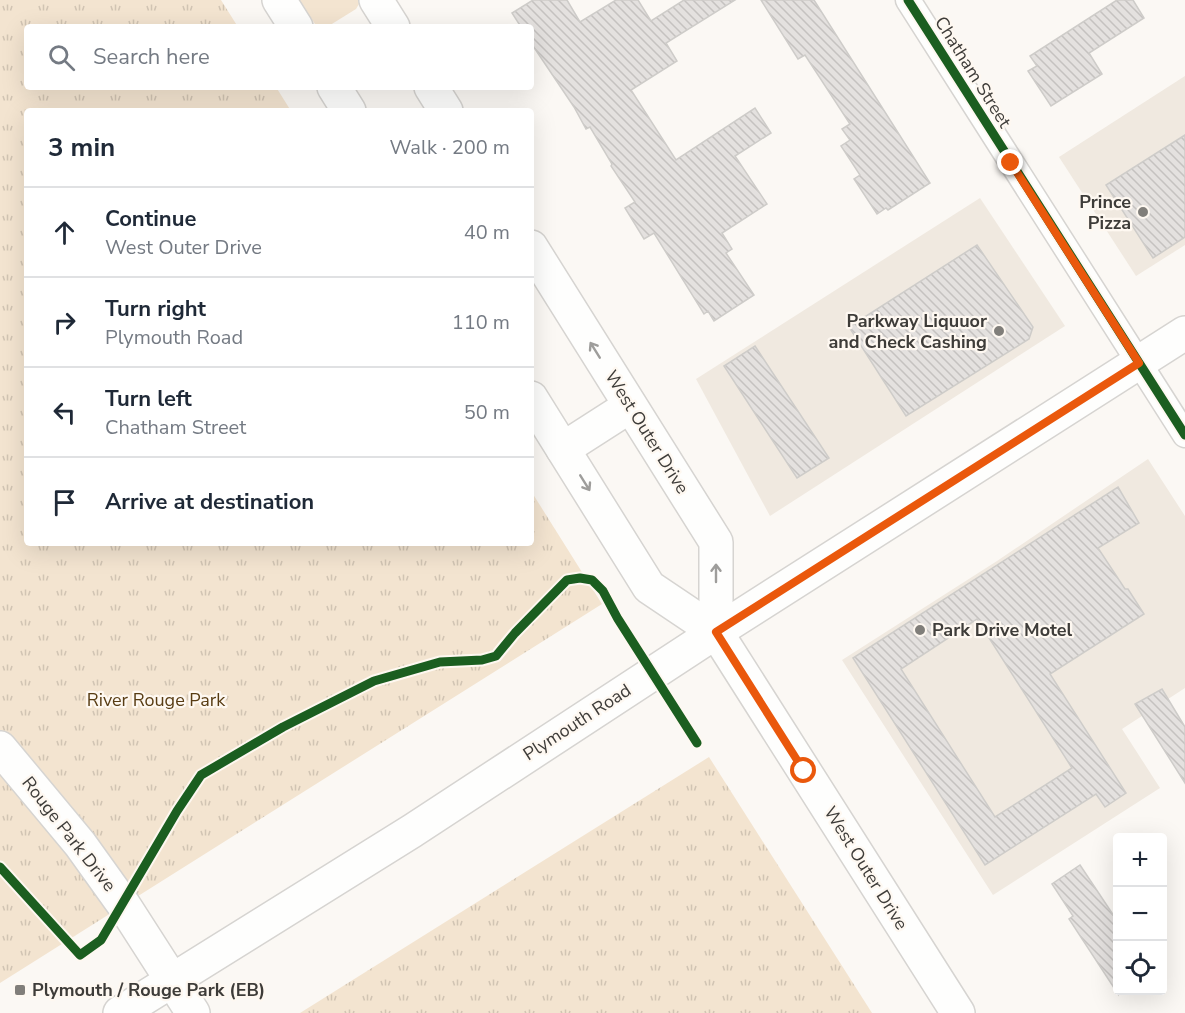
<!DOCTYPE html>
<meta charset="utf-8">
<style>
body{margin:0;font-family:"Nunito Sans",sans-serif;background:#f2f2f3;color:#1f2937}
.controls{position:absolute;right:18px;bottom:18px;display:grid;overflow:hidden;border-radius:6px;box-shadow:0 6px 24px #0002}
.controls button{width:54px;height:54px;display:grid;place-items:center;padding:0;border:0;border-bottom:2px solid #e0e1e3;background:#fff;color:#1f2937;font:30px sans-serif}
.stop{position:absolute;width:18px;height:18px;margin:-14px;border:4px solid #ea580c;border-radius:50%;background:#fff}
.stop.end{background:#ea580c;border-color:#fff;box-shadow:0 2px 6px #0008}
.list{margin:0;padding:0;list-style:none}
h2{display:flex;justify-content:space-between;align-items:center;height:78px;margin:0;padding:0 24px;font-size:26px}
h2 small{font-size:20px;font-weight:400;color:#747a83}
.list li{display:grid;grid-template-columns:39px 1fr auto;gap:18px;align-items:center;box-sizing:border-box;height:90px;padding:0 24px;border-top:2px solid #e0e1e3}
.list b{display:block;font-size:22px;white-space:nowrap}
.list p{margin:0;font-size:20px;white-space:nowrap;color:#747a83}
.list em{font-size:20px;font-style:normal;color:#747a83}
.icon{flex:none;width:33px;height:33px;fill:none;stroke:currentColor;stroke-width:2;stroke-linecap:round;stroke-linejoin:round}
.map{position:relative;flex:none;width:1185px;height:1013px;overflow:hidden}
.search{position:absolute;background:#fff;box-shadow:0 6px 24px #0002;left:24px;top:24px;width:510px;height:66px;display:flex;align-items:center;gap:15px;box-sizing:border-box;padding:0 21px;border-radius:6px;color:#747a83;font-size:22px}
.panel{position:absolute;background:#fff;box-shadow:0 6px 24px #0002;left:24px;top:108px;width:510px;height:438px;border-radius:6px}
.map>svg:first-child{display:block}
.built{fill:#f0e9e0}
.grass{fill:#f3e4d0}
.park{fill:url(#park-tufts)}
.building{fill:url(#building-back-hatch);stroke:#ceccc9;stroke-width:1.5;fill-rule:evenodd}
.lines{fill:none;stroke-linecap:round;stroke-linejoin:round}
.minor-casing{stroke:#d6d4d1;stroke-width:27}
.secondary-casing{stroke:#d6d4d1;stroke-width:36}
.primary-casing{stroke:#d6d4d1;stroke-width:36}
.minor{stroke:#fefefd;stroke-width:24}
.secondary{stroke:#fefefd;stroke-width:33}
.primary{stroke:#fefefd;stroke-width:33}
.cycleway-casing{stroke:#fef8f1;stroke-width:13}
.cycleway{stroke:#1b5e20;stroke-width:9}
.oneway{stroke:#9e9d9b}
.route{stroke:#ea580c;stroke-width:8}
.poi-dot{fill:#807e7a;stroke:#fef8f1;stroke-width:2}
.labels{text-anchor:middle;stroke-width:4.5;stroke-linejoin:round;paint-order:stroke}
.street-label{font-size:18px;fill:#3e3c39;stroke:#fef8f1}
.poi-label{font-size:18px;font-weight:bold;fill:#3e3c39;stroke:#fef8f1;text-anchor:end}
.park-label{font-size:18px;fill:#583c13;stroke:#fef8f1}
</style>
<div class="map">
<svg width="1185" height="1013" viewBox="0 0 1185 1013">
<defs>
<pattern id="park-tufts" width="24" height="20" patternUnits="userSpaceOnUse" patternTransform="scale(1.5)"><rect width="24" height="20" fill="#f3e4d0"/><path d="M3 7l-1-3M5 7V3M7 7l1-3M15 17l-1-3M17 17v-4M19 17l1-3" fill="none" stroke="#d1c4b3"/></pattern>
<pattern id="building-back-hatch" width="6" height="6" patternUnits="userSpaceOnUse" patternTransform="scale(1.5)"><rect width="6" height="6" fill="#e4e1df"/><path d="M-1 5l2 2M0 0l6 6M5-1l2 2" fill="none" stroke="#c5c2c0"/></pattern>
</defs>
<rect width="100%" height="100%" fill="#fbf8f4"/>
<!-- built -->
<g class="built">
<polygon points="1185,76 1185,245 1136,276 1059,157"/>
<polygon points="980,198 1065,326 770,516 696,379"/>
<polygon points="1148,459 1185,516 1185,688 1122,729 1160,788 993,895 842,660 997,561"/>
</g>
<!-- grass -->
<polygon class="grass" points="299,0 358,0 359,4 356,9 327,27 317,27"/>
<!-- park -->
<g class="park">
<polygon points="0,0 221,0 238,27 27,27 27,87 276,87 291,111 27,111 27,543 531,543 531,491 602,604 0,983"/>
<polygon points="709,757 872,1013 300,1013"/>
</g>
<!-- building -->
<g class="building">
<polygon points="533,0 567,0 580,22 616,0 638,0 651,21 684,0 735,0 666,43 677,61 631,90 676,160 755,108 771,133 735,156 767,204 722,233 732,249 726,253 754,295 714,321 708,311 704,314 654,233 644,239 625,208 635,202 611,166 612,164 590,127 586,129 574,107 531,43 531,27 521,27 512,13"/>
<polygon points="761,0 814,0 930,183 888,210 886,208 877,214 854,179 860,175 841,146 850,140 842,129 850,124 805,55 798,59"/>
<polygon points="1117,0 1133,0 1144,18 1089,53 1102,74 1051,106 1028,71 1037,66 1030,56"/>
<polygon points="1185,135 1185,237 1153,258 1106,185"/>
<polygon points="977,245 1033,327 1029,339 906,416 849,327"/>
<polygon points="755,346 829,458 797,478 724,366"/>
<path d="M1118,487l21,36 -41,25 27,41h3l16,25 -94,60 76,119 -21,14 -9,-13 -111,71 -132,-207zM977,619l95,149 -77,49 -94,-148z"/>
<polygon points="1162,689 1185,727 1185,783 1135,704"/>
<polygon points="1080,865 1118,922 1118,994 1069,919 1073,916 1052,884"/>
</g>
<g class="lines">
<defs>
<polyline id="minor" points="908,0 1185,435"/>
<g id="secondary">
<polyline points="279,0 296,27"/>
<polyline points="376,0 393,27"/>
<polyline points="334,87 349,111"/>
<polyline points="431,87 446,111"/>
<polyline points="531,247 716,542 716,632"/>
<polyline points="531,398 649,587 716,632 958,1013"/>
<polyline points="563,449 630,406"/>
<polyline points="0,748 80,844 123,904 193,1013"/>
</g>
<polyline id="primary" points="120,1013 412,831 716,632 1185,333"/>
</defs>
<!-- minor casing -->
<use href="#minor" class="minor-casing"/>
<!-- secondary casing -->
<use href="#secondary" class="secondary-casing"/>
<!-- primary casing -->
<use href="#primary" class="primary-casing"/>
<!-- minor -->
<use href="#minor" class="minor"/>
<!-- secondary -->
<use href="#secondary" class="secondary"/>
<!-- primary -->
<use href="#primary" class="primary"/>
<defs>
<g id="cycleway">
<polyline points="908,0 1185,435"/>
<polyline points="0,867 80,955 101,940 177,811 201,775 283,727 374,681 440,662 482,660 496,656 515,633 567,580 580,578 592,580 603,591 618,619 697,743"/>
</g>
</defs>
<!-- cycleway casing -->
<use href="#cycleway" class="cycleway-casing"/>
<!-- cycleway -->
<use href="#cycleway" class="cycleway"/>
</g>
<!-- one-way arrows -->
<defs><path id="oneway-shaft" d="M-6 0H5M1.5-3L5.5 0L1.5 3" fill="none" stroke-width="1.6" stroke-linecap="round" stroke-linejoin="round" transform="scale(1.5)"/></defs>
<g class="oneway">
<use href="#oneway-shaft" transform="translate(595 350) rotate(-122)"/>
<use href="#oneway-shaft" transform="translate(585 483) rotate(58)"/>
<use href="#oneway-shaft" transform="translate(716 573) rotate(-90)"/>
</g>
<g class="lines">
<!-- route -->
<polyline class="route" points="804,771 716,632 1139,363 1011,163"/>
</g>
<!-- markers -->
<g class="poi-dot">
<circle cx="1143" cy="212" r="6"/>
<circle cx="999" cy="331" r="6"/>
<circle cx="920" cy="630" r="6"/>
<rect x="14" y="984" width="12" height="12" rx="3"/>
</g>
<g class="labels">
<!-- street labels -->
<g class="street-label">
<text transform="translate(973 72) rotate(58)" y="6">Chatham Street</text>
<text transform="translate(647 432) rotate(58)" y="6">West Outer Drive</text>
<text transform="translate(577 722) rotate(-33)" y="6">Plymouth Road</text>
<text transform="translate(69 834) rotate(52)" y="6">Rouge Park Drive</text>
<text transform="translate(866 868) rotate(58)" y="6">West Outer Drive</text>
</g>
<!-- poi labels -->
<g class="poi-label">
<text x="1131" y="208">Prince<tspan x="1131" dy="21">Pizza</tspan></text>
<text x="987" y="327">Parkway Liquuor<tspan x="987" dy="21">and Check Cashing</tspan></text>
<text x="932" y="636" text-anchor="start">Park Drive Motel</text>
<text x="32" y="996" text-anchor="start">Plymouth / Rouge Park (EB)</text>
</g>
<!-- park labels -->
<g class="park-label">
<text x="156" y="706">River Rouge Park</text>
</g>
</g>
</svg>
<div class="controls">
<button>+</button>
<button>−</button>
<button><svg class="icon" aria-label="locate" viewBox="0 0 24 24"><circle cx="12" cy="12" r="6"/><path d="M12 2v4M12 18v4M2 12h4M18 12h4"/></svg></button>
</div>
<div class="stop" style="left:804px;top:771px"></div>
<div class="stop end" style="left:1011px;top:163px"></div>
<div class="search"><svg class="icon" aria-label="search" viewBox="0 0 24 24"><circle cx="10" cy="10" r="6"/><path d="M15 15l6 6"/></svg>Search here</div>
<section class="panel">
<h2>3 min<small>Walk · 200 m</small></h2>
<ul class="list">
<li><svg class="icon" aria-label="ahead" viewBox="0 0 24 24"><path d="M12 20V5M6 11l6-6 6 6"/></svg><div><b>Continue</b><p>West Outer Drive</p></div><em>40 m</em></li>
<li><svg class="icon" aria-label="right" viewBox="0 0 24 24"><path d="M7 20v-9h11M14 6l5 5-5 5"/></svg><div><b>Turn right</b><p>Plymouth Road</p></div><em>110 m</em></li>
<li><svg class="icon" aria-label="left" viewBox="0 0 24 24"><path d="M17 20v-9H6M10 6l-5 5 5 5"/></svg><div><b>Turn left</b><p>Chatham Street</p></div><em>50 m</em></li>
<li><svg class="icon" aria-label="arrive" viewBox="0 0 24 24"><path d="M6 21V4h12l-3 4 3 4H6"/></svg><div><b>Arrive at destination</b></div></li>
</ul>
</section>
</div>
